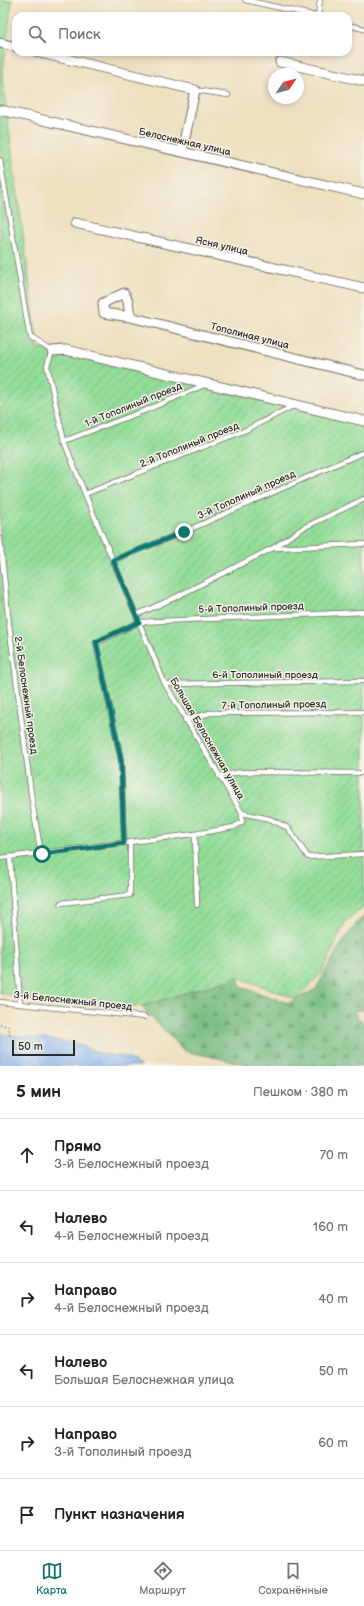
<!DOCTYPE html>
<html lang="ru">
<meta charset="utf-8">
<style>
body{margin:0;font-family:"Balsamiq Sans",sans-serif;background:#f2f2f2;color:#222}
.compass{position:absolute;left:268px;top:68px;width:36px;height:36px;border-radius:50%;background:#fff;box-shadow:0 2px 6px #0003;rotate:55deg}
.scale{position:absolute;left:12px;bottom:10px;width:63px;box-sizing:border-box;padding-left:4px;border:2px solid #2b2b2b;border-top:0;font-size:11px;line-height:14px;white-space:nowrap;color:#2b2b2b;-webkit-text-stroke:3px #f7f3e8;paint-order:stroke}
.stop{position:absolute;width:12px;height:12px;margin:-9px;border:3px solid #0f766e;border-radius:50%;background:#fff}
.stop.end{background:#0f766e;border-color:#fff;box-shadow:0 1px 4px #0008}
.list{margin:0;padding:0;list-style:none}
h2{display:flex;justify-content:space-between;align-items:center;height:52px;margin:0;padding:0 16px;font-size:17px}
h2 small{font-size:13px;font-weight:400;color:#767676}
.list li{display:grid;grid-template-columns:26px 1fr auto;gap:12px;align-items:center;box-sizing:border-box;height:72px;padding:0 16px;border-top:1px solid #e0e0e0}
.list b{display:block;font-size:15px;white-space:nowrap}
.list p{margin:0;font-size:13px;white-space:nowrap;color:#767676}
.list em{font-size:13px;font-style:normal;color:#767676}
.icon{flex:none;width:22px;height:22px;fill:none;stroke:currentColor;stroke-width:2;stroke-linecap:round;stroke-linejoin:round}
.map{position:relative;flex:none;width:364px;height:1066px;overflow:hidden}
.search{position:absolute;background:#fff;box-shadow:0 2px 6px #0003;left:12px;right:12px;top:12px;height:44px;display:flex;align-items:center;gap:10px;box-sizing:border-box;padding:0 14px;border-radius:12px;color:#767676;font-size:15px}
.sheet{height:484px;background:#fff}
nav{display:flex;justify-content:space-around;align-items:center;box-sizing:border-box;height:56px;border-top:1px solid #e0e0e0;background:#fff;font-size:11px;color:#767676}
nav a{display:grid;justify-items:center;gap:2px}
nav .on{color:#0f766e}
.map>svg:first-child{display:block}
.forest{fill:url(#forest-firs);stroke:#507456}
.garden{fill:url(#garden-furrows);stroke:#5f8462}
.water{fill:url(#water-ripples);stroke:#566f8c}
.lines{fill:none;stroke-linecap:round;stroke-linejoin:round}
.lane-casing{stroke:#6f6a5f;stroke-width:6}
.street-casing{stroke:#6f6a5f;stroke-width:11}
.path{stroke:#6f6a5f;stroke-width:1.5;stroke-dasharray:1 3;stroke-linecap:butt}
.lane{stroke:#fff;stroke-width:4.5}
.street{stroke:#fff;stroke-width:9}
.route{stroke:#0f766e;stroke-width:5}
.labels{text-anchor:middle;stroke-width:3;stroke-linejoin:round;paint-order:stroke}
.street-label{font-size:10px;fill:#2b2b2b;stroke:#f7f3e8}
</style>
<div class="map">
<svg width="364" height="1066" viewBox="0 0 364 1066">
<defs>
<pattern id="forest-firs" width="22" height="20" patternUnits="userSpaceOnUse"><rect width="22" height="20" fill="#76bc81"/><path d="M5 1l3.5 6h-7zM16 11l3.5 6h-7z" fill="#61996a"/></pattern>
<pattern id="garden-furrows" width="10" height="10" patternUnits="userSpaceOnUse"><rect width="10" height="10" fill="#93dd99"/><path d="M-1 1l2-2M0 10L10 0M9 11l2-2" fill="none" stroke="#7fbe84"/></pattern>
<pattern id="water-ripples" width="26" height="14" patternUnits="userSpaceOnUse"><rect width="26" height="14" fill="#82b3ee"/><path d="M2 4q2-2 4 0t4 0M15 11q2-2 4 0t4 0" fill="none" stroke="#6b92c1"/></pattern>
</defs>
<rect width="100%" height="100%" fill="#f7f3e8"/>
<filter id="ink" filterUnits="userSpaceOnUse"><feTurbulence type="fractalNoise" baseFrequency=".025" numOctaves="2"/><feDisplacementMap in="SourceGraphic" scale="8" xChannelSelector="R" yChannelSelector="G"/><feConvolveMatrix kernelMatrix="1 2 1 2 8 2 1 2 1" color-interpolation-filters="sRGB"/></filter>
<filter id="wash" filterUnits="userSpaceOnUse"><feTurbulence type="fractalNoise" baseFrequency=".012" numOctaves="4" result="noise"/><feDisplacementMap in="SourceGraphic" scale="16" xChannelSelector="R" yChannelSelector="G"/><feGaussianBlur stdDeviation="0.9" result="paint"/><feColorMatrix in="noise" values="0 0 0 0 0 0 0 0 0 0 0 0 0 0 0 0 0 1.4 0 .05"/><feComposite in="paint" operator="in"/></filter>
<g filter="url(#wash)">
<rect width="100%" height="100%" fill="#eee0bf"/>
<!-- forest -->
<polygon class="forest" points="364,917 364,1010 353,1011 364,1024 364,1066 255,1066 184,1051 141,1006 238,977 241,987 289,1003 316,989 338,949 359,920"/>
<!-- garden -->
<polygon class="garden" points="0,0 12,0 2,78 38,348 364,425 364,906 345,922 322,973 296,999 238,977 141,1006 50,1003 0,993"/>
<!-- water -->
<polygon class="water" points="0,1034 47,1039 74,1043 102,1054 126,1057 141,1066 0,1066"/>
</g>
<g filter="url(#ink)">
<g class="lines">
<defs>
<g id="lane">
<polyline points="245,0 316,16"/>
<polyline points="318,16 320,0"/>
<polyline points="348,25 364,29"/>
<polyline points="195,90 228,95"/>
<polyline points="0,160 28,327 30,337 52,351 47,366 64,441 85,494 165,684 242,813 242,822 234,827 195,834 0,858"/>
<polyline points="64,441 149,409 204,385"/>
<polyline points="85,494 246,430 295,405"/>
<polyline points="0,539 9,624 32,801 41,854"/>
<polyline points="274,548 364,544"/>
<polyline points="113,560 184,532 364,452"/>
<polyline points="136,615 172,599 273,548 303,528 364,499"/>
<polyline points="165,684 364,681"/>
<polyline points="185,720 210,713 364,712"/>
<polyline points="219,776 241,772 364,773"/>
<polyline points="242,813 270,819 288,828 308,857 364,854"/>
<polyline points="195,834 197,905"/>
<polyline points="124,843 121,760 96,643 139,622 364,612"/>
<polyline points="10,857 20,1003"/>
<polyline points="61,903 130,895 130,842"/>
<polyline points="0,1002 145,1017"/>
</g>
<g id="street">
<polyline points="0,43 16,47"/>
<polyline points="37,52 195,90 182,151"/>
<polyline points="280,62 364,81"/>
<polyline points="0,110 364,194"/>
<polyline points="75,223 364,288"/>
<polyline points="130,317 128,301 124,293 103,303 104,313 130,317 364,375"/>
<polyline points="52,351 66,350 364,421"/>
</g>
</defs>
<!-- lane casing -->
<use href="#lane" class="lane-casing"/>
<!-- street casing -->
<use href="#street" class="street-casing"/>
<!-- path -->
<polyline class="path" points="0,1024 9,1027 10,1035"/>
<!-- lane -->
<use href="#lane" class="lane"/>
<!-- street -->
<use href="#street" class="street"/>
</g>
</g>
<g class="lines" filter="url(#ink)">
<!-- route -->
<polyline class="route" points="42,854 124,843 121,760 96,642 139,622 113,560 184,532"/>
</g>
<g class="labels">
<!-- street labels -->
<g class="street-label">
<text transform="translate(185 141) rotate(13)" y="4">Белоснежная улица</text>
<text transform="translate(222 245) rotate(13)" y="4">Ясня улица</text>
<text transform="translate(250 335) rotate(14)" y="4">Тополиная улица</text>
<text transform="translate(133 404) rotate(-22)" y="4">1-й Тополиный проезд</text>
<text transform="translate(189 444) rotate(-22)" y="4">2-й Тополиный проезд</text>
<text transform="translate(246 494) rotate(-24)" y="4">3-й Тополиный проезд</text>
<text transform="translate(251 607) rotate(-2)" y="4">5-й Тополиный проезд</text>
<text x="265" y="678">6-й Тополиный проезд</text>
<text transform="translate(27 695) rotate(82)" y="4">2-й Белоснежный проезд</text>
<text transform="translate(274 704) rotate(-1)" y="4">7-й Тополиный проезд</text>
<text transform="translate(208 738) rotate(60)" y="4">Большая Белоснежная улица</text>
<text transform="translate(73 1000) rotate(6)" y="4">3-й Белоснежный проезд</text>
</g>
</g>
</svg>
<svg class="compass" viewBox="-18 -18 36 36"><path d="M0-13l5 13h-10z" fill="#e53935"/><path d="M0 13l5-13h-10z" fill="#767676"/></svg>
<div class="scale">50 m</div>
<div class="stop" style="left:42px;top:854px"></div>
<div class="stop end" style="left:184px;top:532px"></div>
<div class="search"><svg class="icon" aria-label="search" viewBox="0 0 24 24"><circle cx="10" cy="10" r="6"/><path d="M15 15l6 6"/></svg>Поиск</div>
</div>
<section class="sheet">
<h2>5 мин<small>Пешком · 380 m</small></h2>
<ul class="list">
<li><svg class="icon" aria-label="ahead" viewBox="0 0 24 24"><path d="M12 20V5M6 11l6-6 6 6"/></svg><div><b>Прямо</b><p>3-й Белоснежный проезд</p></div><em>70 m</em></li>
<li><svg class="icon" aria-label="left" viewBox="0 0 24 24"><path d="M17 20v-9H6M10 6l-5 5 5 5"/></svg><div><b>Налево</b><p>4-й Белоснежный проезд</p></div><em>160 m</em></li>
<li><svg class="icon" aria-label="right" viewBox="0 0 24 24"><path d="M7 20v-9h11M14 6l5 5-5 5"/></svg><div><b>Направо</b><p>4-й Белоснежный проезд</p></div><em>40 m</em></li>
<li><svg class="icon" aria-label="left" viewBox="0 0 24 24"><path d="M17 20v-9H6M10 6l-5 5 5 5"/></svg><div><b>Налево</b><p>Большая Белоснежная улица</p></div><em>50 m</em></li>
<li><svg class="icon" aria-label="right" viewBox="0 0 24 24"><path d="M7 20v-9h11M14 6l5 5-5 5"/></svg><div><b>Направо</b><p>3-й Тополиный проезд</p></div><em>60 m</em></li>
<li><svg class="icon" aria-label="arrive" viewBox="0 0 24 24"><path d="M6 21V4h12l-3 4 3 4H6"/></svg><div><b>Пункт назначения</b></div></li>
</ul>
</section>
<nav>
<a class="on"><svg class="icon" aria-label="map" viewBox="0 0 24 24"><path d="M3 6l6-2 6 2 6-2v14l-6 2-6-2-6 2zM9 4v14M15 6v14"/></svg>Карта</a>
<a><svg class="icon" aria-label="directions" viewBox="0 0 24 24"><path d="M12 3l9 9-9 9-9-9zM9 14v-3h6M13 9l2 2-2 2"/></svg>Маршрут</a>
<a><svg class="icon" aria-label="saved" viewBox="0 0 24 24"><path d="M7 4h10v16l-5-4-5 4z"/></svg>Сохранённые</a>
</nav>
